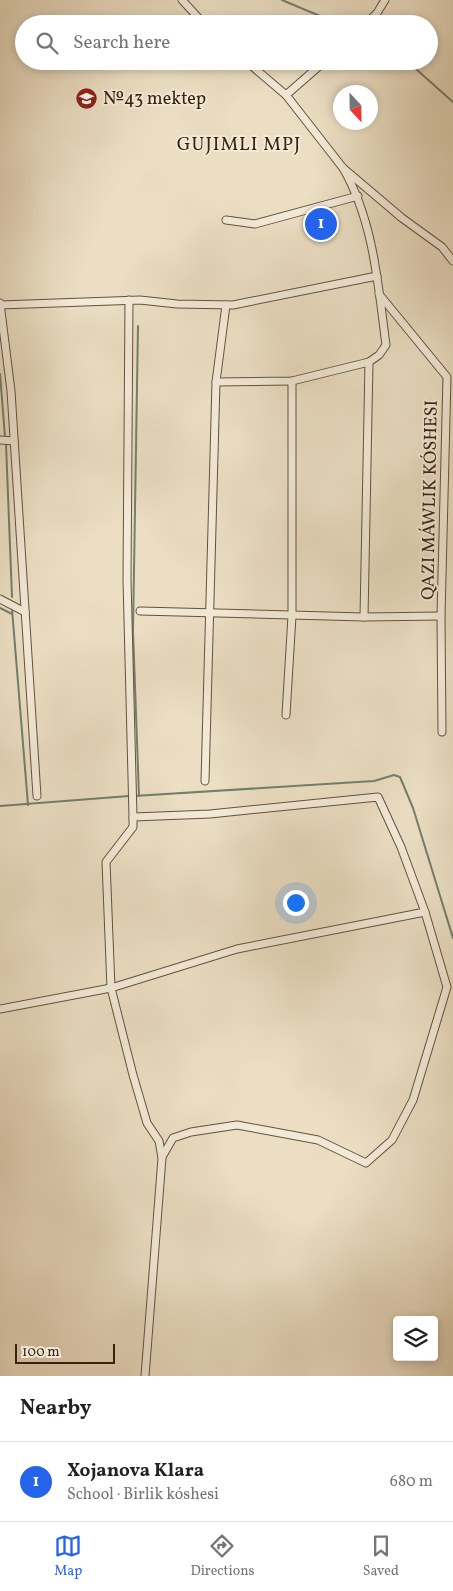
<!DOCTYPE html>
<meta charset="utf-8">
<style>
body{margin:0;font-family:Vollkorn,serif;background:#f6f6f6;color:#202124}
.controls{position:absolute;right:15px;bottom:15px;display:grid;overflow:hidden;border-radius:5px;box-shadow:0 2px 8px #0003}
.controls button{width:45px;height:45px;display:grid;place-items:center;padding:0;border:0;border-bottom:1px solid #e0e0e0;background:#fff;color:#202124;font:25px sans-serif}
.compass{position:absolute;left:333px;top:85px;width:45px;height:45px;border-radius:50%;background:#fff;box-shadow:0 2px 8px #0003;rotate:158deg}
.scale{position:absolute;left:15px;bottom:12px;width:100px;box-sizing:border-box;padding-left:5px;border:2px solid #3b2110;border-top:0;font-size:14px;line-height:18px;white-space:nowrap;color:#3b2110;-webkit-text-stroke:4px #f2ead8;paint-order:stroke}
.you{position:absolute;left:295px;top:902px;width:18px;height:18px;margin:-12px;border:4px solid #fff;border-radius:50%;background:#1a73e8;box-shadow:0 0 0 8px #1a73e833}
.badge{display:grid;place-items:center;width:32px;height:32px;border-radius:50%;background:#2563eb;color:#fff;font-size:16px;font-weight:700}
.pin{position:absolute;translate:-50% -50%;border:2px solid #fff;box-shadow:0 1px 5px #0006}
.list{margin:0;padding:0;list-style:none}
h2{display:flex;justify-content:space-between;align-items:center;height:65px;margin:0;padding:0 20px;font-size:21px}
h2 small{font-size:16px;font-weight:400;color:#757577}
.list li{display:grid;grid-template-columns:32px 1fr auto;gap:15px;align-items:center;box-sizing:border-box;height:80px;padding:0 20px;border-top:1px solid #e0e0e0}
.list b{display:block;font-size:19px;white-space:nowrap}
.list p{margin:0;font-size:16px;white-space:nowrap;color:#757577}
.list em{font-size:16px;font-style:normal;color:#757577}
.icon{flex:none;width:28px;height:28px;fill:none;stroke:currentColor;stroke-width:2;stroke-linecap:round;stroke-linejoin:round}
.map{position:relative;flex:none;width:453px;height:1376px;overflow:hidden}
.search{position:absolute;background:#fff;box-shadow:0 2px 8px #0003;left:15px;right:15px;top:15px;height:55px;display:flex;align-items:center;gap:12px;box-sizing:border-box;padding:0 18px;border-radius:28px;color:#757577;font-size:19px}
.sheet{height:145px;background:#fff}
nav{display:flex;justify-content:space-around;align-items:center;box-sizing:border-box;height:70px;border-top:1px solid #e0e0e0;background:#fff;font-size:14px;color:#757577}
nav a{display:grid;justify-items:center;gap:2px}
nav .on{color:#2563eb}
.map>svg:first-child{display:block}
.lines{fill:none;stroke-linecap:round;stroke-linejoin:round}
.stream{stroke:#737f6f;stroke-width:2}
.minor-casing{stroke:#67503d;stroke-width:9}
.minor{stroke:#f2ead8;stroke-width:7}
.labels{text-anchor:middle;stroke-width:4;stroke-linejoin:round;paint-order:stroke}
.poi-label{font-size:18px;fill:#3b2110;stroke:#f2ead8;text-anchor:start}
.street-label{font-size:18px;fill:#3b2110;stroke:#f2ead8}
.neighbourhood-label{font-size:19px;letter-spacing:1px;fill:#3b2110;stroke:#f2ead8}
</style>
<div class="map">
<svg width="453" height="1376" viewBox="0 0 453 1376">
<rect width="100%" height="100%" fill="#ebdec3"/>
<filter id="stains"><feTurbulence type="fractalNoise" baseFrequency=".004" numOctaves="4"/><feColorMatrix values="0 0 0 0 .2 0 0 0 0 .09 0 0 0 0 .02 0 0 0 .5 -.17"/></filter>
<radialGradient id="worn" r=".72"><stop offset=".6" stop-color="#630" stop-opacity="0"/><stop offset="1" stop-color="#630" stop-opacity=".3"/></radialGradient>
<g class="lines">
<!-- stream -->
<g class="stream">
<polyline points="282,0 339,24"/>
<polyline points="407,61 453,102"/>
<polyline points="138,326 133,631 139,796"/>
<polyline points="0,374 5,437"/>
<polyline points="6,444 12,597"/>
<polyline points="0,608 12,614"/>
<polyline points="12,609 28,805"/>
<polyline points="134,796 374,781 394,775 400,777 413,808 453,938"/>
<polyline points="0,806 129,796"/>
</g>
<defs>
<g id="minor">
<polyline points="182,0 204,24"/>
<polyline points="366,24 377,13 385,0"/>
<polyline points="246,61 286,95 343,168 402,218 442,247 453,261"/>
<polyline points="286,95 325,61"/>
<path d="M343,168c31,54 35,117 43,177l-7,10 -10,7 -5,255"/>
<polyline points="226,220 255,224 358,196"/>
<polyline points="379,294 447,377 441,616 442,732"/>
<polyline points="129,300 127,580 133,817 133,827 106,862 111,988 133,1075 147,1123 159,1141 162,1158 145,1376"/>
<polyline points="0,303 11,391 37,796"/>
<polyline points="0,305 140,300 177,304 233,305 377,276"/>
<polyline points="216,382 292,381 369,362"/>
<polyline points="0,440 14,441"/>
<polyline points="0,599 25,612"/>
<polyline points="140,611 364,617 441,616"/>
<polyline points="286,715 292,616 292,381"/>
<polyline points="205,781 216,382 226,305"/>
<polyline points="133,817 210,814 378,797 401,847 425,912 447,987 413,1100 392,1140 366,1163 318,1140 237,1125 191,1132 173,1138 162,1157"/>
<polyline points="0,1009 111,988 237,949 425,912"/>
</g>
</defs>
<!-- minor casing -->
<use href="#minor" class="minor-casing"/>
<!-- minor -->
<use href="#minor" class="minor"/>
</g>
<!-- icons -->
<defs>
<symbol id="school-disc" viewBox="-11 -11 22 22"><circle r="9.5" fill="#8f2418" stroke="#f2ead8"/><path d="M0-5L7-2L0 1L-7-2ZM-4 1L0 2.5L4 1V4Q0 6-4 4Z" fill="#fff"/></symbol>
</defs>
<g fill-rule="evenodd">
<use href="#school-disc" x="74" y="86" width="25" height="25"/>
</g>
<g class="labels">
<!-- poi labels -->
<g class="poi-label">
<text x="103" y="104">№43 mektep</text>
</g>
<!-- street labels -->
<g class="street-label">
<text transform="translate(429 500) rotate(-89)" y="6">QAZI MÁWLIK KÓSHESI</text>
</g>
<!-- neighbourhood labels -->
<g class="neighbourhood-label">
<text x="239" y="150">GUJIMLI MPJ</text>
</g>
</g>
<rect width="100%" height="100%" filter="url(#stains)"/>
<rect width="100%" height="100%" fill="url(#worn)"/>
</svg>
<div class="controls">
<button><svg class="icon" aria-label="layers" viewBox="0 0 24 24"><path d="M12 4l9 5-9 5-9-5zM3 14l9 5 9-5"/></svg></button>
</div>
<svg class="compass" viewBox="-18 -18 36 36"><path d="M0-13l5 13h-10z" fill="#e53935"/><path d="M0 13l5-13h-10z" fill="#757577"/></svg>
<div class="scale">100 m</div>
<div class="you"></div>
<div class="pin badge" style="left:321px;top:224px">1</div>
<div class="search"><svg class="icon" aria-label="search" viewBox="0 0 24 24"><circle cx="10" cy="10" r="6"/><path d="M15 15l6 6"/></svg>Search here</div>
</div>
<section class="sheet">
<h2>Nearby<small></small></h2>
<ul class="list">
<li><span class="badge">1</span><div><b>Xojanova Klara</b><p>School · Birlik kóshesi</p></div><em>680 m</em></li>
</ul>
</section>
<nav>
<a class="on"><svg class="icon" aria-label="map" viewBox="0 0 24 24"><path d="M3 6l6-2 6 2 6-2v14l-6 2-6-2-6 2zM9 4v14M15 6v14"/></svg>Map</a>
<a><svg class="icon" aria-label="directions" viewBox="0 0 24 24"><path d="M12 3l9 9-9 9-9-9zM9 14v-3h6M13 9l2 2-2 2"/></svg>Directions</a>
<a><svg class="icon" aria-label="saved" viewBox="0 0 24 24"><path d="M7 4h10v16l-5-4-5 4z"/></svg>Saved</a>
</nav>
